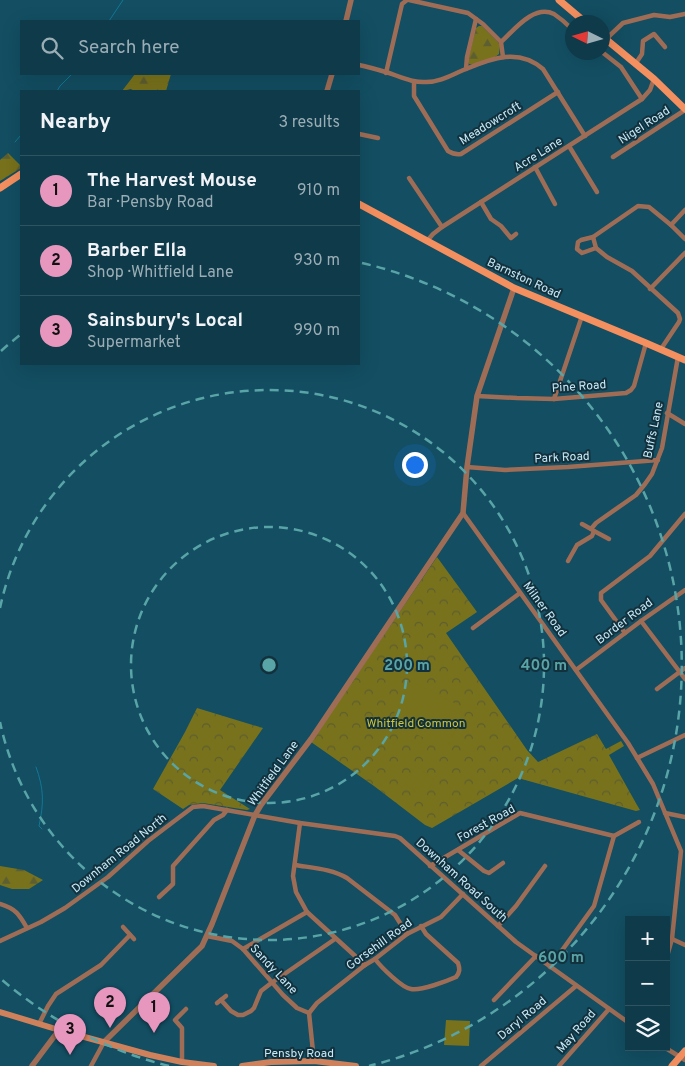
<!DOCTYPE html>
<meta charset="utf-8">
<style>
body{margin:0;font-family:Overpass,sans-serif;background:#1c4554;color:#f1f3f6}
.controls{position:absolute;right:15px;bottom:15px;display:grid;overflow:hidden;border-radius:0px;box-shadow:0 5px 20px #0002}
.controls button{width:45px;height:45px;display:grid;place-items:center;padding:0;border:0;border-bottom:1px solid #2e5462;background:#0e3a4a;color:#f1f3f6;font:25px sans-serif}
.compass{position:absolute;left:565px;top:15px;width:45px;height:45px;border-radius:50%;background:#0e3a4a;box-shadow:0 5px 20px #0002;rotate:275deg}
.you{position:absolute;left:414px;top:464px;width:18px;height:18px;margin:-12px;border:4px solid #fff;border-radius:50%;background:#1a73e8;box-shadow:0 0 0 8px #1a73e833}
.badge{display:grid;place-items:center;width:32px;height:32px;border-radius:50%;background:#e797bd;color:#111;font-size:16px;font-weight:700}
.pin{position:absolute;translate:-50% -41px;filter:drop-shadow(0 1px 2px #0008)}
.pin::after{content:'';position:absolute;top:26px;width:18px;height:15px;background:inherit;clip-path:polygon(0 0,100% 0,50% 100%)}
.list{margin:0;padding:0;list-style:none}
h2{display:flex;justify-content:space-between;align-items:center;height:65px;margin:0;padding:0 20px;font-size:21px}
h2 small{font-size:16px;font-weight:400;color:#9badb5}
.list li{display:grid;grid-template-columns:32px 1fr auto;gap:15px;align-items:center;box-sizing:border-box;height:70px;padding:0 20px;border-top:1px solid #2e5462}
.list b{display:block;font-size:19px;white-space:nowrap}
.list p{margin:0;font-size:16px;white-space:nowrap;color:#9badb5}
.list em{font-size:16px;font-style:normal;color:#9badb5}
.icon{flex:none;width:28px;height:28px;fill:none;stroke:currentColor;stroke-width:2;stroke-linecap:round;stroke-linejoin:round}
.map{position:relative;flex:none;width:685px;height:1066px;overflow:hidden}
.search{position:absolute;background:#0e3a4a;box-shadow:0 5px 20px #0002;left:20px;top:20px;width:340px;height:55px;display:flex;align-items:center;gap:12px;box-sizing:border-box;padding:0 18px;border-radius:0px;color:#9badb5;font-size:19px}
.panel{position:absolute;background:#0e3a4a;box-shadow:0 5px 20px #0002;left:20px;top:90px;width:340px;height:275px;border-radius:0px}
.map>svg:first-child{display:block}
.forest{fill:url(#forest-firs)}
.park{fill:url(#park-crowns)}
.garden{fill:#78721c}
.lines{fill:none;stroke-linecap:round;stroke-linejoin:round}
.stream{stroke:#117897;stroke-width:1}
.minor{stroke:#9f6d56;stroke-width:4.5}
.tertiary{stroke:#9f6d56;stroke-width:5.5}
.secondary{stroke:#cf815c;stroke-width:6}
.primary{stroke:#f48f5f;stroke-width:7}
.ring{fill:none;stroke:#59a4a6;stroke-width:2.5;stroke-dasharray:9 6}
.labels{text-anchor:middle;stroke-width:4;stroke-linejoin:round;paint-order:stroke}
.street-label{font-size:12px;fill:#c7eaf9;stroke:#12313d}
.park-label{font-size:12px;fill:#cdc437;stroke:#12313d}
.centre{fill:#59a4a6;stroke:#12313d;stroke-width:2.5}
.ring-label{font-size:15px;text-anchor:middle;font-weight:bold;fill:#59a4a6;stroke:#12313d;stroke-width:4;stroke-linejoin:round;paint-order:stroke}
</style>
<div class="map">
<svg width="685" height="1066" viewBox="0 0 685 1066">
<defs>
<pattern id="forest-firs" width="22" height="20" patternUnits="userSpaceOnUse" patternTransform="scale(1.25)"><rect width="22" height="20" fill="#78721c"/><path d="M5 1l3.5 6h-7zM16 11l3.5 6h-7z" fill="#5d5e31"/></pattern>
<pattern id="park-crowns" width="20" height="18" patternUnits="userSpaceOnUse" patternTransform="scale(1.25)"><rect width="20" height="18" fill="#78721c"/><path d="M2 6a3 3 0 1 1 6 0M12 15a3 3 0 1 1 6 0" fill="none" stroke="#5d5e31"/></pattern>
</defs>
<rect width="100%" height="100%" fill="#134e62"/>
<!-- forest -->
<g class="forest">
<path d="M479,26h3l15,15 3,4 -1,9c-7,6 -21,12 -30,10l-1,-4 8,-32z"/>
<polygon points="135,74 171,74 166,91 134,91 131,89 122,91"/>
<polygon points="8,153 21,166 21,168 0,181 0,160"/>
<polygon points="0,866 24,870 43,880 29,889 12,889 0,885"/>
</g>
<!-- park -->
<g class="park">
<polygon points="437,557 477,612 446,633 527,750 538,762 597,734 606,749 621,741 624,746 609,755 637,805 640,810 636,811 518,778 432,828 425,825 374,786 311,742"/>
<polygon points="197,708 263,728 220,790 250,809 247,810 203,803 189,805 183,809 153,789 185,732"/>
</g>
<!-- garden -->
<g class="garden">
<polygon points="411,681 466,709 446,749 390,721"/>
<polygon points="416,766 435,780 423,797 404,783"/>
<polygon points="446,1020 470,1021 469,1046 444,1045"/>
</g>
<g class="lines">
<!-- stream -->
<g class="stream">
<polyline points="109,21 123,0"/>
<polyline points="57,91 60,86 72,74"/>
<polyline points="15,142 21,135"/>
<path d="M36,767c8,22 8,36 3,59l3,3"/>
</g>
<!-- minor -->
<g class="minor">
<polyline points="409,0 468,13 483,24 501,42"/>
<polyline points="606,39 623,23 654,15 670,17 685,14"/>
<polyline points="602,52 621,67 642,99"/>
<path d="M503,57l-2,-15c13,-12 33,-38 53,-28 6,4 13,10 18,15"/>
<polyline points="636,63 642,54 643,41 654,34 665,47"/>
<path d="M359,65c10,2 20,5 30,8 12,4 24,10 37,9 15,0 27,-8 40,-13 26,-11 53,-21 77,0l42,67"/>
<polyline points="466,69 467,57 476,19"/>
<polyline points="386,73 402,4 407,0"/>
<path d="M414,82v14l34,55c5,3 8,4 13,3l97,-62"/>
<polyline points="359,134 378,138"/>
<polyline points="569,146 597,192"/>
<polyline points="613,157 685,110"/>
<polyline points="535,167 555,204"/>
<polyline points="409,178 442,227"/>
<polyline points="481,202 491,219 501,226 511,238 516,234"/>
<polyline points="671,225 685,210"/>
<polyline points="593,237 596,248 607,257 632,271 678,313 680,319 679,322 661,349"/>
<polyline points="427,241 433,234 442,227 642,99 650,90 654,79"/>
<polyline points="596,248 582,253 577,249 578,242 581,240 593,237 638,206 649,207 671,225 685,239"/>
<polyline points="650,289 685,253"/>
<polyline points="477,396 517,398 554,399 626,393 631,390 634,386 646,343"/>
<polyline points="554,399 582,316"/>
<polyline points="667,413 685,424"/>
<polyline points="467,467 505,470 568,467 658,460"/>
<polyline points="463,513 628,743 653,784 681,851 672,939 666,960"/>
<polyline points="582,524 591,529 596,523 636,495 645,484 652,474 662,448 678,357"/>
<polyline points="594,531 609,539"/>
<polyline points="568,561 577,545 592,536 594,531 591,529"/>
<polyline points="641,621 685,679"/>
<polyline points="473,628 520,593"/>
<polyline points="625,633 601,600 601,593 650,556 685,514"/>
<polyline points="576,670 641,621 685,590"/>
<polyline points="657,689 685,668"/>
<polyline points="637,758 685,735"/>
<polyline points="665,813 685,817"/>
<polyline points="300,823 293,876 296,892 307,912 365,965"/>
<polyline points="458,850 484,871 489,873 503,863"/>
<path d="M295,865c18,3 37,4 52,13l48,37 12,19"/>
<polyline points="430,866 520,813 614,836"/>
<polyline points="159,897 173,884 173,866 214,820 223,815 227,810"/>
<path d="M0,904c16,5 19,10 27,24"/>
<polyline points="498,926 516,906 545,866"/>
<polyline points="123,927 134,939"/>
<polyline points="207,936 232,941 243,949 283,995 297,1008 309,1013 314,1061"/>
<polyline points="672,939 685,945"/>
<polyline points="0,941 41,922 65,908 108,877 148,841 173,822 193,807 203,806 300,823 395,836 400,838 516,942 629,1023"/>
<polyline points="243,949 307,912"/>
<path d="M375,959c6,8 27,29 36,30 10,2 36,-8 45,-12 4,-5 4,-8 2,-14l-32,-29 -5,-8"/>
<polyline points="629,962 629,965"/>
<polyline points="550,967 594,906 614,836 639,822"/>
<polyline points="221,1000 231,1011 238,1015 243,1015 251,1011 254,1008 261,991 270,984 335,939"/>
<polyline points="494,1000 536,956"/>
<polyline points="217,1003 226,996"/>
<polyline points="309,1013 317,1003 365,965 375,959 407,934 441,917 463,894"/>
<polyline points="39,1024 48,1006 56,994 101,965 130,935"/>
<polyline points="664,1047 685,1060"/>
<polyline points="182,1062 182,1028 175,1020 186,1009"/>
<polyline points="91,1066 104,1042"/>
<polyline points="481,1066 576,986"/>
<polyline points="559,1066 609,1009"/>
</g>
<!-- tertiary -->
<g class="tertiary">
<polyline points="346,21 351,0"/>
<polyline points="327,91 332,74"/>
<polyline points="104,1042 202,946 212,924 255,815 261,805 311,739 463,513 467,467 477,396 514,288"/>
<polyline points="32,1066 59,1030"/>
</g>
<!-- secondary -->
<g class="secondary">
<polyline points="0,1012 59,1030 150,1055 182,1062 214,1066"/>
<polyline points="242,1066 271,1062 314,1061 356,1066"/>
</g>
<!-- primary -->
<g class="primary">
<polyline points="559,0 585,22"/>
<polyline points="602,36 654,79 685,109"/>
<polyline points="0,188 21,174"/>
<polyline points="359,204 514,288 646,343 685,360"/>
<polyline points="672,1066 685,1051"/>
</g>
</g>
<!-- distance rings -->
<g class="ring">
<circle cx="269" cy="665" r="138"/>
<path d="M0 608A275 275 0 1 1 0 722"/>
<path d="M169 1066A413 413 0 0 1 1 979M1 351A413 413 0 0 1 20 335M362 263A413 413 0 0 1 369 1066"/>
</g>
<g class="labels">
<!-- street labels -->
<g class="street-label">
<text transform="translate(490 123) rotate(-32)" y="4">Meadowcroft</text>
<text transform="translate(644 125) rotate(-33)" y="4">Nigel Road</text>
<text transform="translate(538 154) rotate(-32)" y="4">Acre Lane</text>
<text transform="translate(524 278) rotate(25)" y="4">Barnston Road</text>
<text transform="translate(579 386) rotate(-4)" y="4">Pine Road</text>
<text transform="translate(653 430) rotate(-78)" y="4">Buffs Lane</text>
<text transform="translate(562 457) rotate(-3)" y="4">Park Road</text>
<text transform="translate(545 609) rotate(54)" y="4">Milner Road</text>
<text transform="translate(624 621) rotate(-37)" y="4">Border Road</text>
<text transform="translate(273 773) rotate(-54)" y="4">Whitfield Lane</text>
<text transform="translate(486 823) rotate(-29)" y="4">Forest Road</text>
<text transform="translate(119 853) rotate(-39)" y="4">Downham Road North</text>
<text transform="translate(462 880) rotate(42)" y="4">Downham Road South</text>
<text transform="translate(379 944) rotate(-36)" y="4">Gorsehill Road</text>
<text transform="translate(274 969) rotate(47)" y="4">Sandy Lane</text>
<text transform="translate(522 1018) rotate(-40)" y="4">Daryl Road</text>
<text transform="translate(576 1031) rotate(-49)" y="4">May Road</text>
<text x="299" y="1057">Pensby Road</text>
</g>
<!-- park labels -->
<g class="park-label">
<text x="416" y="727">Whitfield Common</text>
</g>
</g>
<circle cx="269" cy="665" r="8" class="centre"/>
<g class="ring-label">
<text x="407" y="670">200 m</text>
<text x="544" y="670">400 m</text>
<text x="561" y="962">600 m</text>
</g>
</svg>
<div class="controls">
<button>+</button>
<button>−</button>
<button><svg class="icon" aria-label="layers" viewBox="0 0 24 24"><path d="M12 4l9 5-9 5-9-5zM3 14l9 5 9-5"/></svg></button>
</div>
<svg class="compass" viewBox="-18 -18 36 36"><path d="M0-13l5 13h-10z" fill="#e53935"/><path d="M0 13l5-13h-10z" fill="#9badb5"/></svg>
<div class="you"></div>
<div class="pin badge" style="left:154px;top:1033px">1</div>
<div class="pin badge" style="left:110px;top:1028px">2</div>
<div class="pin badge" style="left:70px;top:1055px">3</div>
<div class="search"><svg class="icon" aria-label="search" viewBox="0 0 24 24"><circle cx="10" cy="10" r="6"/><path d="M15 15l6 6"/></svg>Search here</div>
<section class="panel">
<h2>Nearby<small>3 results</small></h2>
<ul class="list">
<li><span class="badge">1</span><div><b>The Harvest Mouse</b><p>Bar · Pensby Road</p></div><em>910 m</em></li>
<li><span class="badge">2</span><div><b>Barber Ella</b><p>Shop · Whitfield Lane</p></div><em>930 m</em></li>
<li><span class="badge">3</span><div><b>Sainsbury's Local</b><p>Supermarket</p></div><em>990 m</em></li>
</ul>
</section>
</div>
